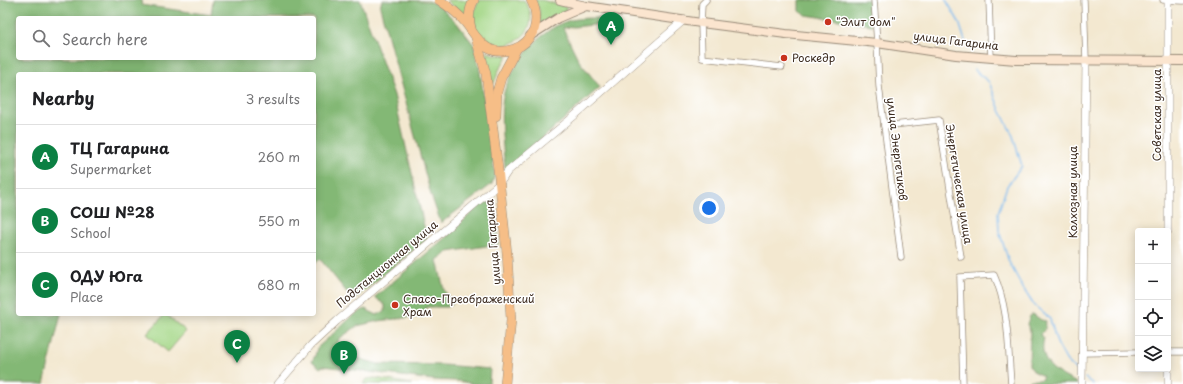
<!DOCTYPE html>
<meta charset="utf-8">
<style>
body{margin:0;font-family:"Playpen Sans",sans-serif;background:#f6f6f6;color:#202124}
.controls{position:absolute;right:12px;bottom:12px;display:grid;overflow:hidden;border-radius:4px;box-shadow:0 2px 10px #0003}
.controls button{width:36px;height:36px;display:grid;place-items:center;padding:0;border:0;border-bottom:1px solid #e0e0e0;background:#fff;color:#202124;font:20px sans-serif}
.you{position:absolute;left:709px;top:208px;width:14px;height:14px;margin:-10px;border:3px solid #fff;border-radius:50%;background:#1a73e8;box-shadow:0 0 0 6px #1a73e833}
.badge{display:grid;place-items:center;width:26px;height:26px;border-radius:50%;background:#0b8043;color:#fff;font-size:13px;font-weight:700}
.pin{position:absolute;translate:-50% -33px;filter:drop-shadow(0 1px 2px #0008)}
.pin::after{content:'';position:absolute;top:21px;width:14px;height:12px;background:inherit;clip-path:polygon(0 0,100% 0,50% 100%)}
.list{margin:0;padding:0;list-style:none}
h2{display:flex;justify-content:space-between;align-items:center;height:52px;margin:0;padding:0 16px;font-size:17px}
h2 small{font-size:13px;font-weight:400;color:#757577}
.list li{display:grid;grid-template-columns:26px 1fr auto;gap:12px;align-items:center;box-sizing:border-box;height:64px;padding:0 16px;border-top:1px solid #e0e0e0}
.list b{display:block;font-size:15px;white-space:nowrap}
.list p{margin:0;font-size:13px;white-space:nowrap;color:#757577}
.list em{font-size:13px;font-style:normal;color:#757577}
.icon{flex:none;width:22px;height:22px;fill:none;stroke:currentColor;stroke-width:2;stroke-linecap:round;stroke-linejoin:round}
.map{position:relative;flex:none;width:1183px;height:384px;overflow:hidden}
.search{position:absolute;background:#fff;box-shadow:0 2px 10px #0003;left:16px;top:16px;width:300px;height:44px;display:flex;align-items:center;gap:10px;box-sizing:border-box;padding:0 14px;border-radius:4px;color:#757577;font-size:15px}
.panel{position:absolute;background:#fff;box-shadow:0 2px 10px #0003;left:16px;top:72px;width:300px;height:244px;border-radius:4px}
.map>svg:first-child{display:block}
.green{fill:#a4d787;stroke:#708052}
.forest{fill:#83b874;stroke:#5f7149;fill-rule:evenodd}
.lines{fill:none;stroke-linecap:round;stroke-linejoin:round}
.stream{stroke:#7bb9ee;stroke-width:1.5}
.minor-casing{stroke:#978977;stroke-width:7}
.tertiary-casing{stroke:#978977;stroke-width:8}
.secondary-casing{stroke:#978977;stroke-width:10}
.primary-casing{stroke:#978977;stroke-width:10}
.minor{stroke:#fff;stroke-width:5.5}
.tertiary{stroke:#fff;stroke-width:7}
.secondary{stroke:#fbe5cf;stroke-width:8}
.primary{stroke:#f6be87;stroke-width:9}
.poi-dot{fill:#c8321e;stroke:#fff;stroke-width:1.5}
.labels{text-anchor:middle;stroke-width:3;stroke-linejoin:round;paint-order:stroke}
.poi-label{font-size:11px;fill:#3b2a1e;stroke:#fff;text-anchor:start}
.street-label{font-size:11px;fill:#3b2a1e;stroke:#fff}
</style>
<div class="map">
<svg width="1183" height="384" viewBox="0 0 1183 384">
<rect width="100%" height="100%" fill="#fff"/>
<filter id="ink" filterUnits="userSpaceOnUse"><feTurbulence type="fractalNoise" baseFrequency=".025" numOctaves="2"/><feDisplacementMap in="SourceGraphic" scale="8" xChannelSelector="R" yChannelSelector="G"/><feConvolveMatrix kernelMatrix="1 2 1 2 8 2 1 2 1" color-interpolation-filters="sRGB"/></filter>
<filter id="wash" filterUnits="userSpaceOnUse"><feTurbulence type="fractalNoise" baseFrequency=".012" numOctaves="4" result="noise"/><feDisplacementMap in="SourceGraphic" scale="16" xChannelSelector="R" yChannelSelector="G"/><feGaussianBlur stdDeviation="0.9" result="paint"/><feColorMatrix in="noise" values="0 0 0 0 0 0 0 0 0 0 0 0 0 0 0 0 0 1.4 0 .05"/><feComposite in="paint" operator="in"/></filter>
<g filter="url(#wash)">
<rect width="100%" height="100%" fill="#f3e8d0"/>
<!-- green -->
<g class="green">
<polygon points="446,0 470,0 465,17"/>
<path d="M480,0h44c28,37 -38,67 -49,26 -3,-9 -1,-19 5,-26z"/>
<polygon points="535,0 542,0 566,7 566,10 540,24 539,10"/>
<polygon points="486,52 497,55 508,55 499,70 494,83 492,83"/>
<polygon points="165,314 186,331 168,352 147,334"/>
<polygon points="375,378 412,384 363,384 367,379"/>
</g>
<!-- forest -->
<g class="forest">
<path d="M0,0h142l-1,5 70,10 2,-15h147l34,95 33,144 -74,61 -33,-41 -6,5v-190h-296v240h43l-17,70h-44zM18,18h296v40h-296z"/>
<polygon points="382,0 429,1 441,7 457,23 474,45 479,65 495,174 492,184 441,223 431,195 380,7"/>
<polygon points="799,0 871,0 872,25 806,15 799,11"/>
<path d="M601,18l2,6 -40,4 16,33 21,26 -93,83 -2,-2c-2,-23 -7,-58 0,-79 9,-27 37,-62 66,-69 10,-2 20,-2 30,-2z"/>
<polygon points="485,200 494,206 499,244 448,252 437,260 444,290 453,304 447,307 426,307 424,317 412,317 378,321 357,326 339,339 334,355 357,358 378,364 443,365 490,369 489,384 474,384 458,381 433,380 323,366 320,368 312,361 315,356 317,348 354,315 365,309 377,315 385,311 385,305 375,297 445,238"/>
<path d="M1033,314l8,6 5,1 -1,8 -5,6 4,3c-5,21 6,31 23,40 4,2 8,4 11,6h-52l5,-4h10l2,-4 -9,-4 -5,-7 1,-34 -3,-7 3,-8z"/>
</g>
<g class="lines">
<!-- stream -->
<g class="stream">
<polyline points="946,0 959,22 965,41"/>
<polyline points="974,70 989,82 1000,110 1013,136 1022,166 1007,186 998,213 999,231 1009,262 1023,288 1033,304 1050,319 1057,343 1066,360 1079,373"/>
<polyline points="1085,378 1093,384"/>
</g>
</g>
</g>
<g filter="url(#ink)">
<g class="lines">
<defs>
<g id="minor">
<polyline points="706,0 702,4 701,23 702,58 782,67"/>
<polyline points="874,0 877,43 879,86 901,257"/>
<polyline points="989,0 991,58"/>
<polyline points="1084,0 1086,60"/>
<polyline points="1163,0 1183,1"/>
<polyline points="884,126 939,120 961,257"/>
<polyline points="1168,352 1183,352"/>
<polyline points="1082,353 1138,352"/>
<path d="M963,384l-3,-107 34,-2c15,33 14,73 17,109"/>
</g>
<g id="tertiary">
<polyline points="1168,231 1168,0"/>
<polyline points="278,384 311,345 337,321 500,183 508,171 573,117 684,20"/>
<polyline points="1082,384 1086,60"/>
<polyline points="1168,384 1168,369"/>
</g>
<g id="secondary">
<polyline points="560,0 586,6 701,23 786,34 877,43 956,55 1016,60 1183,61"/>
<polyline points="530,36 558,18 586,6"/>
</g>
<g id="primary">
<path d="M439,0c9,6 19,13 26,22 14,18 21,36 49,27 9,-3 16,-10 20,-19 3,-10 2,-21 -3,-30"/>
<path d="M471,28c-3,-10 -2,-19 3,-28"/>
<polyline points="476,38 486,74 498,169 507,253 511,320 505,384"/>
<polyline points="496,116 497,92 501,78 517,48"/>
</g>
</defs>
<!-- minor casing -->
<use href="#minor" class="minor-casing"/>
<!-- tertiary casing -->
<use href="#tertiary" class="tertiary-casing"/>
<!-- secondary casing -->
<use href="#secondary" class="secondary-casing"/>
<!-- primary casing -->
<use href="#primary" class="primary-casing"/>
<!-- minor -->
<use href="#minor" class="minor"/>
<!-- tertiary -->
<use href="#tertiary" class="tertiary"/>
<!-- secondary -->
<use href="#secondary" class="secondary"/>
<!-- primary -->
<use href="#primary" class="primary"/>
</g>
</g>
<!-- markers -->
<g class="poi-dot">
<circle cx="828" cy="22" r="4"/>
<circle cx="784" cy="58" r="4"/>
<circle cx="395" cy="305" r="4"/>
</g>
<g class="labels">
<!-- poi labels -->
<g class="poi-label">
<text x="836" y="26">"Элит дом"</text>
<text x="792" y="62">Роскедр</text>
<text x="403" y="303">Спасо-Преображенский<tspan x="403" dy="13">Храм</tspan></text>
</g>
<!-- street labels -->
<g class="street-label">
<text transform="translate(956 41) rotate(7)" y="4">улица Гагарина</text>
<text transform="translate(1157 115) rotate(-90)" y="4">Советская улица</text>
<text transform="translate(897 149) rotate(83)" y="4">улица Энергетиков</text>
<text transform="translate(959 184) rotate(81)" y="4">Энергетическая улица</text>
<text transform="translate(1073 192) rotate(-90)" y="4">Колхозная улица</text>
<text transform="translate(493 242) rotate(-95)" y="4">улица Гагарина</text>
<text transform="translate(387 264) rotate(-40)" y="4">Подстанционная улица</text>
</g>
</g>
</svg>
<div class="controls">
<button>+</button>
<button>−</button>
<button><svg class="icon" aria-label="locate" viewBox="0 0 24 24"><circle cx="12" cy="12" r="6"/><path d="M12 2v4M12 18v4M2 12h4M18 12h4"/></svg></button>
<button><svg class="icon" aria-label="layers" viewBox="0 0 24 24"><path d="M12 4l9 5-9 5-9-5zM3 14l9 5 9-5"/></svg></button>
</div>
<div class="you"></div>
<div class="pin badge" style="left:611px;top:45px">A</div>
<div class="pin badge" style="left:344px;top:374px">B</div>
<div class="pin badge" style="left:237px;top:363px">C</div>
<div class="search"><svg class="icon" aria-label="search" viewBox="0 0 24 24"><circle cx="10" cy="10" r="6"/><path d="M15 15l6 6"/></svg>Search here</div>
<section class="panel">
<h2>Nearby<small>3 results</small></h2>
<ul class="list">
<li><span class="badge">A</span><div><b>ТЦ Гагарина</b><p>Supermarket</p></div><em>260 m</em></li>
<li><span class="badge">B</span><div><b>СОШ №28</b><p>School</p></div><em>550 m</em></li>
<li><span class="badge">C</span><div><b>ОДУ Юга</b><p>Place</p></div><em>680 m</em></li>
</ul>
</section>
</div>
